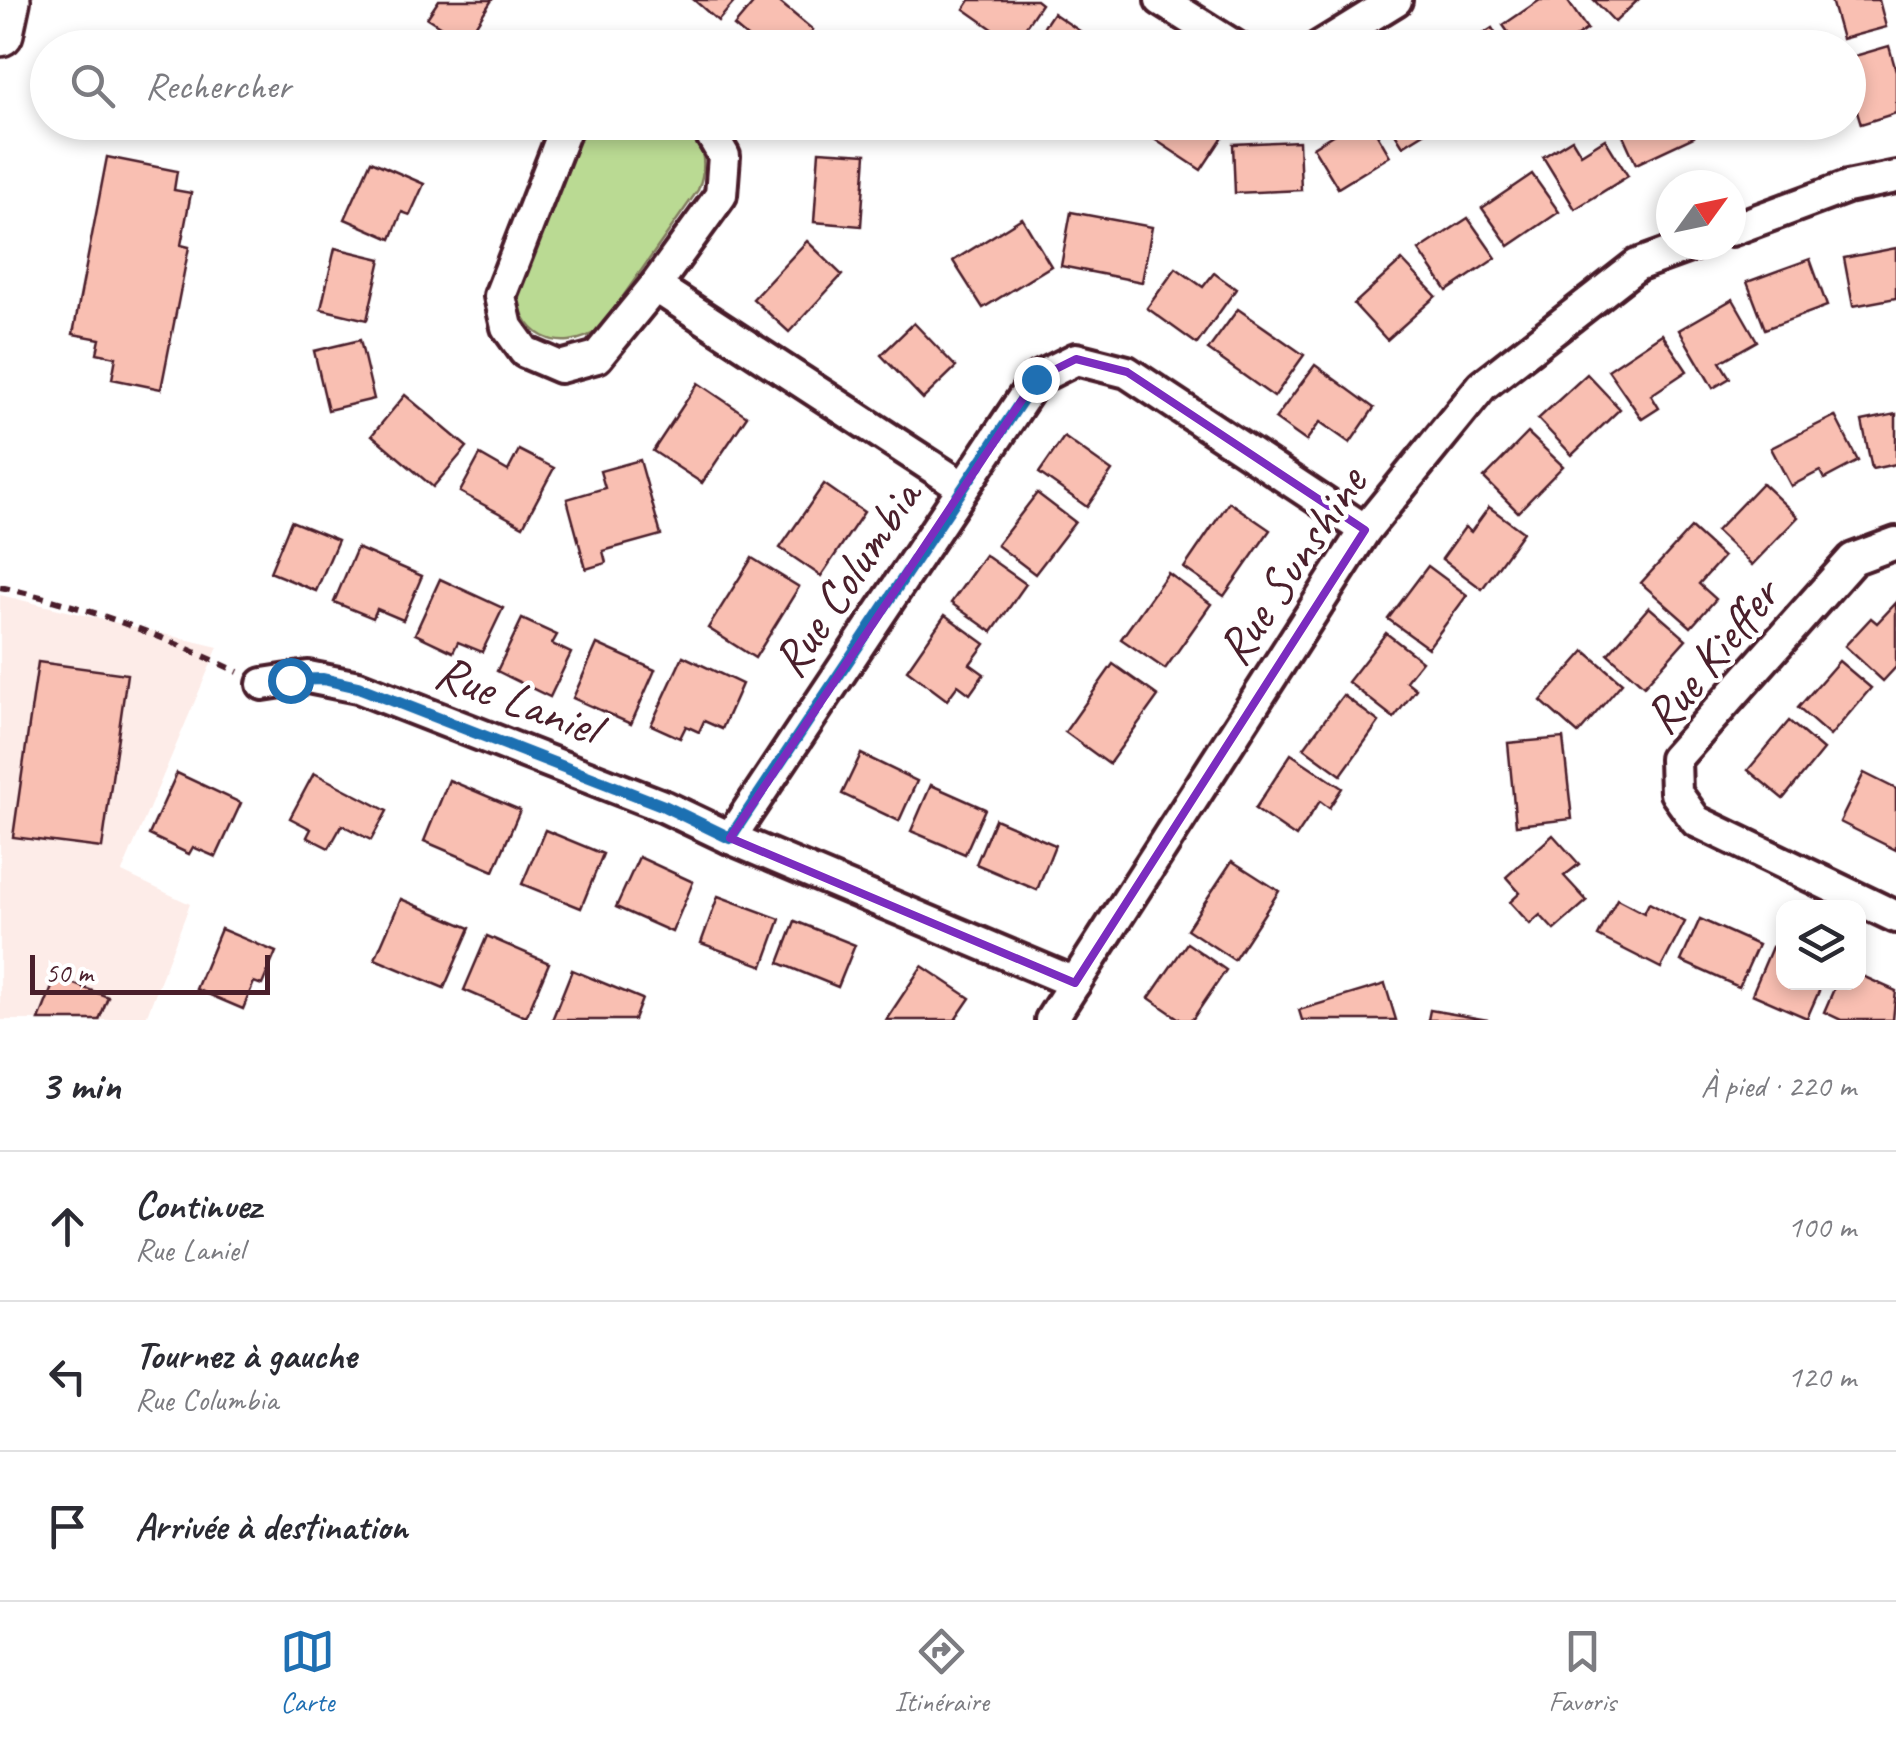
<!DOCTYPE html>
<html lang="fr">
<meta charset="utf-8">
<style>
body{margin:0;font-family:Caveat,sans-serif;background:#f7f7f7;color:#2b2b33}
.controls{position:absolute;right:30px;bottom:30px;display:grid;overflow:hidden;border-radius:20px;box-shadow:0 5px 15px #0003}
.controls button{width:90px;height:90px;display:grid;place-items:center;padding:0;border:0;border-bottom:2px solid #e1e1e2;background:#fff;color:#2b2b33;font:50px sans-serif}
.compass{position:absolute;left:1656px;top:170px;width:90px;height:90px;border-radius:50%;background:#fff;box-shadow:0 5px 15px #0003;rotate:57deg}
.scale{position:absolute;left:30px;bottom:25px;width:240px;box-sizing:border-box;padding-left:10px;border:5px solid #4a1f2b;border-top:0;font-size:28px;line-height:35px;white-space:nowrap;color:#4a1f2b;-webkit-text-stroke:8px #fff;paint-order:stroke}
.stop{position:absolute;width:30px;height:30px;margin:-22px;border:8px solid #1f6fb2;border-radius:50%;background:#fff}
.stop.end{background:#1f6fb2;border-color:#fff;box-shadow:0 2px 10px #0008}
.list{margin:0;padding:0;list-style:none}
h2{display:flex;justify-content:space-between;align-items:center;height:130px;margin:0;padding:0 40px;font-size:42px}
h2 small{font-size:32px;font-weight:400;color:#7c7c81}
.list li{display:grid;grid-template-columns:65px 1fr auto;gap:30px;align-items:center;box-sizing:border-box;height:150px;padding:0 40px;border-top:2px solid #e1e1e2}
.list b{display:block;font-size:38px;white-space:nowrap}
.list p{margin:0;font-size:32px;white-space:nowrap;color:#7c7c81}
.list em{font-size:32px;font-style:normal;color:#7c7c81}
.icon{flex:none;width:55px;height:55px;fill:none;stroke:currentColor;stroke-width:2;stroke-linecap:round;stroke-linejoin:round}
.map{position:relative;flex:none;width:1896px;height:1020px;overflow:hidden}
.search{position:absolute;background:#fff;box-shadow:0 5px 15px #0003;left:30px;right:30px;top:30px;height:110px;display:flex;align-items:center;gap:25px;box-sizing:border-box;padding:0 35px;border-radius:55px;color:#7c7c81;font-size:38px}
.sheet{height:580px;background:#fff}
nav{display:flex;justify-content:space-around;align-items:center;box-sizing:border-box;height:140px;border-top:2px solid #e1e1e2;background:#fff;font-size:28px;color:#7c7c81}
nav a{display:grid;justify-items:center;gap:5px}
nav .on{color:#1f6fb2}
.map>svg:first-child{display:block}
.built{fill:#fdece8}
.green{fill:#bada93;stroke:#827c5f;stroke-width:2.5}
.building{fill:#f9bfb2;stroke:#4a1f2b;stroke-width:2.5}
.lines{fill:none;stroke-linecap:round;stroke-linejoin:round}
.minor-casing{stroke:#4a1f2b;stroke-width:38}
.secondary-casing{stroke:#4a1f2b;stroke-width:52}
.path{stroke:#4a1f2b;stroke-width:6;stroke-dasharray:10 8;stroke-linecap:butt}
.minor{stroke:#fff;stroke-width:30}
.secondary{stroke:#fff;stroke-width:45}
.route{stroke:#1f6fb2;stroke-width:12}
.marked{fill:none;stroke:#7b2cbf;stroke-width:8;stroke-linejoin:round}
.labels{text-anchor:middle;stroke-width:9;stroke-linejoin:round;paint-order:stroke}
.street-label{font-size:50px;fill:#4a1f2b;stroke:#fff}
</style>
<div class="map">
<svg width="1896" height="1020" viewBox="0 0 1896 1020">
<rect width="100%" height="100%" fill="#fff"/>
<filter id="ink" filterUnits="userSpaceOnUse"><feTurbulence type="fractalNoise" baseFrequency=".01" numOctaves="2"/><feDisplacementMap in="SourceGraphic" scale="20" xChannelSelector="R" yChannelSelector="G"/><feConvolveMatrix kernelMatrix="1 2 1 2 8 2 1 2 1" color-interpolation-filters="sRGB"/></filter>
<g filter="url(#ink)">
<!-- built -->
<polygon class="built" points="0,595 218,647 122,872 190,904 145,1020 0,1020"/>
<!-- green -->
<path class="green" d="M583,123c49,-6 144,-10 115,67l-98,139c-41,28 -84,6 -83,-44z"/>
<!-- building -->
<g class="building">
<polygon points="439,0 492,0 465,42 427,18"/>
<polygon points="694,0 736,0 718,21"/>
<polygon points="756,0 777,0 813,30 799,48 760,48 734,26"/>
<polygon points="970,0 1036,0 1041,4 1014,44 964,9"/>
<polygon points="1540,0 1567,0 1587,29 1560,48 1519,48 1503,25"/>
<polygon points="1594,0 1638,0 1615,22"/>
<polygon points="1831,0 1879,0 1886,27 1842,39"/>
<polygon points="1053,13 1102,46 1101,48 1030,48"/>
<polygon points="1492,28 1504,48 1462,48"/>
<polygon points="1889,46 1896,71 1896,113 1861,124 1848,81 1848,58"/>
<polygon points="422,122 454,122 448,134"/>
<polygon points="1161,122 1218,122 1228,129 1201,170 1151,137"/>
<polygon points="1354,122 1370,122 1390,156 1338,188 1313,147"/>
<polygon points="1388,122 1442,122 1403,146"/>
<polygon points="1617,122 1687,122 1694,137 1636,164"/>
<polygon points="1572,139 1581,154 1605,139 1628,176 1575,209 1543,157"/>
<polygon points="1299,141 1301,190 1235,193 1233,144"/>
<polygon points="819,151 866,154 861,226 814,222"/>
<polygon points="107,157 177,171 174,190 191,193 181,245 189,247 161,389 112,379 116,357 97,353 100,339 73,334"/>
<polygon points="371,161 424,184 410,215 402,212 391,239 345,219"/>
<polygon points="1532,174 1559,212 1509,246 1482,208"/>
<polygon points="1071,212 1152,227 1142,282 1061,266"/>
<polygon points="1022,218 1051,266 983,308 953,261"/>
<polygon points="1468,218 1496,258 1447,291 1419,250"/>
<polygon points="807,241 842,275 789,332 753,299"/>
<polygon points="335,248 381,259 367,320 321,309"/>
<polygon points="1896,248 1896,298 1853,306 1844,258"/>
<polygon points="1810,259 1827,306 1765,329 1747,282"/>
<polygon points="1402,260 1436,296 1387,340 1354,304"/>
<polygon points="1176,268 1203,287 1214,273 1236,289 1197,344 1147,308"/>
<polygon points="1733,299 1757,341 1720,362 1730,378 1713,388 1679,330"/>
<polygon points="1238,309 1304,355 1274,397 1208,350"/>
<polygon points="914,323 956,367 923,399 881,355"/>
<polygon points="1662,334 1687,371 1651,395 1659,408 1642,419 1608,370"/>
<polygon points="360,340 374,399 328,410 314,351"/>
<polygon points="1315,365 1374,408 1350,443 1320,422 1306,441 1275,419"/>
<polygon points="1587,374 1620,409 1572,455 1538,419"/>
<polygon points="698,383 747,416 702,483 653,451"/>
<polygon points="405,395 467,447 433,487 372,435"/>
<polygon points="1896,414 1896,464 1872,469 1862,421"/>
<polygon points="1835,416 1858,461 1824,479 1820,471 1791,486 1771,448"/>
<polygon points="1528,433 1563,466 1518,512 1484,478"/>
<polygon points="1064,437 1112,471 1087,507 1039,473"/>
<polygon points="519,450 554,468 523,526 460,492 480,455 508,471"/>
<polygon points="640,460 661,535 603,551 606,563 586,569 567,499 605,488 600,471"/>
<polygon points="1762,483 1798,517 1752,565 1716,531"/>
<polygon points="824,484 864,512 821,576 780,548"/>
<polygon points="1037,493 1075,522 1035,574 997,545"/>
<polygon points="1229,502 1270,530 1224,596 1184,568"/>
<polygon points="1489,507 1523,532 1482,589 1442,559 1465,527 1471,532"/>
<polygon points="291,521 338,540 316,591 270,572"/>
<polygon points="1691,528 1723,557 1699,584 1716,599 1691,627 1641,583"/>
<polygon points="357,548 422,576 403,620 377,609 373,618 334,602"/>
<polygon points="985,555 1026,584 992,632 951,603"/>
<polygon points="752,558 799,587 755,658 708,628"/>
<polygon points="1428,566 1467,595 1428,648 1388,619"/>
<polygon points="1168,573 1211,604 1165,669 1121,639"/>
<polygon points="440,579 503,608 482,652 458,642 453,652 415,634"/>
<polygon points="1896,603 1896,667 1883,681 1845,646 1871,618 1877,623"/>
<polygon points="1649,607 1686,639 1644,686 1608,654"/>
<polygon points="945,615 985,644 970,664 984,674 970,694 958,685 947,700 907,670"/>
<polygon points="522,619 557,635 552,644 571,653 550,697 497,671"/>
<polygon points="1386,633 1422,661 1406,681 1416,689 1394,718 1348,682"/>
<polygon points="597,644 655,670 631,724 573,698"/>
<polygon points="1585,651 1622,683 1578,734 1541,701"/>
<polygon points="683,656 742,684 722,729 704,721 699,732 686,726 680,738 651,725"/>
<polygon points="1839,661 1871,688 1830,736 1798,708"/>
<polygon points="38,662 127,674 102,848 13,837"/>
<polygon points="1113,664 1158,696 1109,764 1065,732"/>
<polygon points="1343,695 1379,722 1341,775 1304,748"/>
<polygon points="1789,721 1823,750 1783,799 1748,770"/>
<polygon points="1563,738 1572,819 1516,825 1508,743"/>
<polygon points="861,754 917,781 899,821 842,794"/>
<polygon points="1291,754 1342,788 1329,808 1320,801 1296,837 1255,809"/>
<polygon points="177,773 241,803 216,857 193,847 189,854 149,835"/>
<polygon points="314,773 387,811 371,840 342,825 329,848 307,837 311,829 290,818"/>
<polygon points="1864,773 1896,789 1896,850 1840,822"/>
<polygon points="449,780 520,810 494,871 424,841"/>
<polygon points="931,785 985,809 965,854 911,831"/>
<polygon points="995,819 1055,845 1037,890 976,864"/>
<polygon points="545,830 603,854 581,908 522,884"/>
<polygon points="1553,835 1579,864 1564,876 1587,901 1554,930 1540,915 1530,924 1510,902 1520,893 1506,877"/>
<polygon points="639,857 693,882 672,932 616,907"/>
<polygon points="1232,861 1279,891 1234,960 1187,929"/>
<polygon points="718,896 780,919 763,966 701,943"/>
<polygon points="401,899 470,928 444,988 375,959"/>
<polygon points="1617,899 1644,913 1649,903 1685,922 1661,968 1598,936"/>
<polygon points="1700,919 1758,945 1739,987 1681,961"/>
<polygon points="795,921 855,945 838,987 779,963"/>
<polygon points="221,929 276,952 262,985 254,982 243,1009 196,989"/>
<polygon points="487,936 549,963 526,1017 464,990"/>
<polygon points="1187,943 1226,970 1192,1020 1181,1020 1149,998"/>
<polygon points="1772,947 1784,952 1784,982 1823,982 1807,1018 1752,994"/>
<polygon points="922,966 970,998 955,1020 886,1020"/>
<polygon points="572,970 642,999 634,1020 552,1020"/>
<polygon points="1858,974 1896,991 1893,1020 1841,1020 1824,1012 1837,982 1858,982"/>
<polygon points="56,977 108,997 99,1020 39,1020"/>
<polygon points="1385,984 1396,1020 1302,1020 1299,1010"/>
<polygon points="1430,1010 1488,1020 1428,1020"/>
</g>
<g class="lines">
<defs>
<g id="minor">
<polyline points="1161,0 1237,48"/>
<polyline points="1318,48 1396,0"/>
<polyline points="568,122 500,296 507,327 525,352 560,367 597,357 655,286 721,195 724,156 704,122"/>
<polyline points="1731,230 1847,187 1896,177"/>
<polyline points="655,286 963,487"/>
<polyline points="1896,543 1853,559 1675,759 1676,793 1696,821 1896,917"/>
<polyline points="263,684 308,677 358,687 665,807 730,838 1075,983"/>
<polyline points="730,838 1036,379 1076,359 1127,372 1365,530"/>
<polyline points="1051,1020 1365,530 1482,386 1637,265 1692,245"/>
</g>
<polyline id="secondary" points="0,33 7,0"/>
</defs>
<!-- minor casing -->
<use href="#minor" class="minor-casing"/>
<!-- secondary casing -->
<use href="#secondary" class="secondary-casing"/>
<!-- path -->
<path class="path" d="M0,587c83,18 161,48 238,85"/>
<!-- minor -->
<use href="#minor" class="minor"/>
<!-- secondary -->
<use href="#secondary" class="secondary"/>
</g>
</g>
<g class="lines" filter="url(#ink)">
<!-- route -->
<polyline class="route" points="290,680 323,679 358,687 664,806 730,838 1036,379"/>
</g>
<!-- marked area -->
<path class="marked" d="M1076,359l51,13 238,158 -290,453 -345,-145 306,-459z"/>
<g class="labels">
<!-- street labels -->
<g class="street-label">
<text transform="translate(1290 565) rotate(-56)" y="18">Rue Sunshine</text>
<text transform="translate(845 578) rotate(-56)" y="18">Rue Columbia</text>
<text transform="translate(1710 655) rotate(-51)" y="18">Rue Kieffer</text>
<text transform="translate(518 698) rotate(21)" y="18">Rue Laniel</text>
</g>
</g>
</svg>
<div class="controls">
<button><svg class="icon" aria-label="layers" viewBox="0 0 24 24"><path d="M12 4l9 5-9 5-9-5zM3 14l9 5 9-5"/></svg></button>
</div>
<svg class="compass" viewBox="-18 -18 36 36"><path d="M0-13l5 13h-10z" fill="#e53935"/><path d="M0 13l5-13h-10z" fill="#7c7c81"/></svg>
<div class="scale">50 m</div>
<div class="stop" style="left:290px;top:680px"></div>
<div class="stop end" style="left:1036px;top:379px"></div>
<div class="search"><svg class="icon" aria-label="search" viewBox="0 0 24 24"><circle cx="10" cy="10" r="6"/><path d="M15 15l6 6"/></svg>Rechercher</div>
</div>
<section class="sheet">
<h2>3 min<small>À pied · 220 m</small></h2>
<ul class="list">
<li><svg class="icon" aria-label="ahead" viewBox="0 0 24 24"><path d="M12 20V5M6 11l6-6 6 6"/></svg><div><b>Continuez</b><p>Rue Laniel</p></div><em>100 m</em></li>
<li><svg class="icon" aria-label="left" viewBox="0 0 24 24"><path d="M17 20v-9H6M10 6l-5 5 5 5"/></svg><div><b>Tournez à gauche</b><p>Rue Columbia</p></div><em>120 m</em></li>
<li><svg class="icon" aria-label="arrive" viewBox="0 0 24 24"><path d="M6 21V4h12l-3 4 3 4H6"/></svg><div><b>Arrivée à destination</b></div></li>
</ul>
</section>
<nav>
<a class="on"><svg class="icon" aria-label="map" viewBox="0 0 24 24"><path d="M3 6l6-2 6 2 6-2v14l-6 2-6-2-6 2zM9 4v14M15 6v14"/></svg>Carte</a>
<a><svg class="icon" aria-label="directions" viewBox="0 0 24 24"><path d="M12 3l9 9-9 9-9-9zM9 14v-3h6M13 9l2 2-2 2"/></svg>Itinéraire</a>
<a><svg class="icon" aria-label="saved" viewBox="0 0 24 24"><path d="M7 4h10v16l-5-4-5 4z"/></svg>Favoris</a>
</nav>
